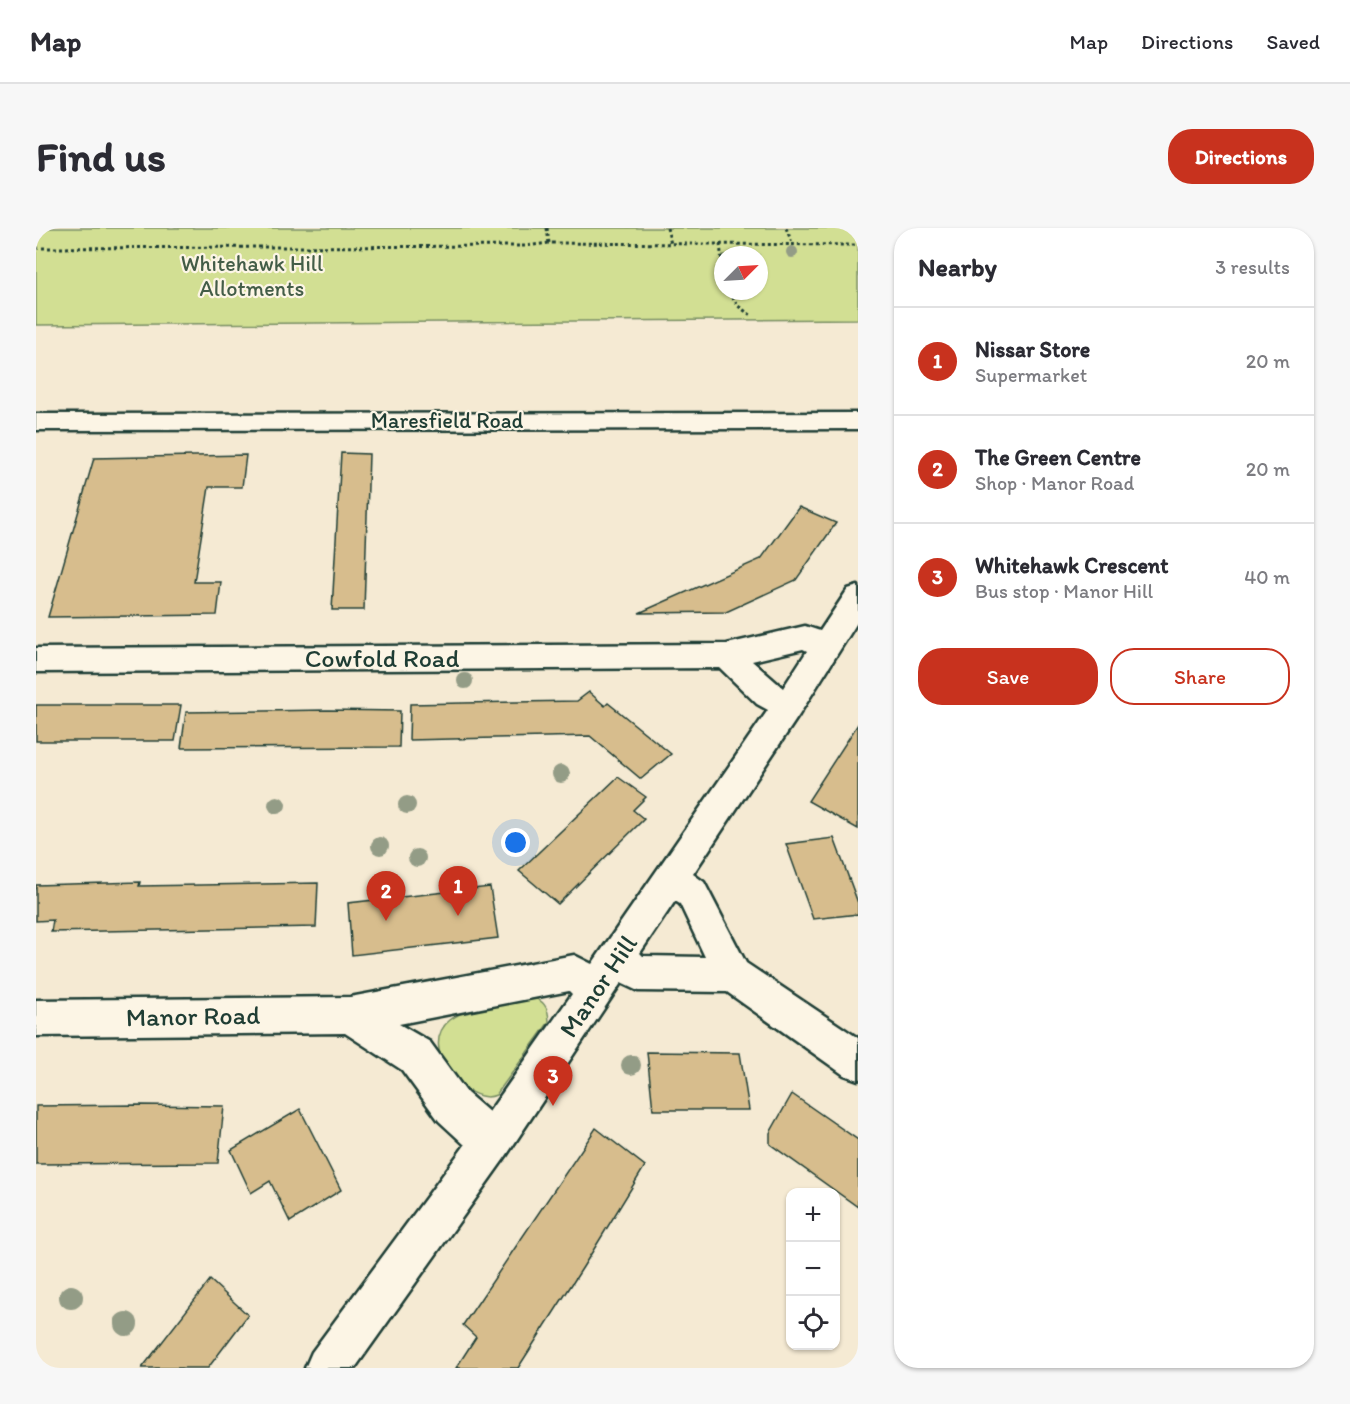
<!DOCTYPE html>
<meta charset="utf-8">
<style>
body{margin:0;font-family:Itim,sans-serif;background:#f7f7f7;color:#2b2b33}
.controls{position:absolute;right:18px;bottom:18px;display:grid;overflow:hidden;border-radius:12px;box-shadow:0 2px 4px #0004}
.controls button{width:54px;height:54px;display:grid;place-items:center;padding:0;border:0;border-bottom:2px solid #e1e1e2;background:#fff;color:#2b2b33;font:30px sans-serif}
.compass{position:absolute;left:678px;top:18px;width:54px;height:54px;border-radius:50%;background:#fff;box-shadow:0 2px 4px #0004;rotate:66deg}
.you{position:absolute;left:480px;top:615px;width:21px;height:21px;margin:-15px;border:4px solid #fff;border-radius:50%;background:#1a73e8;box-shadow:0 0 0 9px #1a73e833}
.badge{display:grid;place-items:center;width:39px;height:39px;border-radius:50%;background:#c8321e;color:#fff;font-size:20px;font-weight:700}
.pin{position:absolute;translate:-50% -50px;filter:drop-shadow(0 2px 3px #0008)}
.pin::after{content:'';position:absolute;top:32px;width:21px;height:18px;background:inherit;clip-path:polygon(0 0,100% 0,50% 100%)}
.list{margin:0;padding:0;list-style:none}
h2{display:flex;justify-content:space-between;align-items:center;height:78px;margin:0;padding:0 24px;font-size:26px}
h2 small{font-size:20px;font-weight:400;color:#7c7c81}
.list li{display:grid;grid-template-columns:39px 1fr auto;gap:18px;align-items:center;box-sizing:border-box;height:108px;padding:0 24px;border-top:2px solid #e1e1e2}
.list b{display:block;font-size:22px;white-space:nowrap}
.list p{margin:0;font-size:20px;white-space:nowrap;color:#7c7c81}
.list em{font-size:20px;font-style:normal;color:#7c7c81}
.actions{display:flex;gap:12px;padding:18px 24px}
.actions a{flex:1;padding:14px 0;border:2px solid #c8321e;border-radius:24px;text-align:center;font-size:21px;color:#c8321e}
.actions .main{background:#c8321e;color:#fff}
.icon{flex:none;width:33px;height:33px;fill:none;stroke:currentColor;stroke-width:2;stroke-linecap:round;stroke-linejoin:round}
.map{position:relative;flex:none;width:822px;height:1140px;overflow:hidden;border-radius:24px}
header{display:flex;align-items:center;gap:36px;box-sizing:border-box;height:84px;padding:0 30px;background:#fff;border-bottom:2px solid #e1e1e2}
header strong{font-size:28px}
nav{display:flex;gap:33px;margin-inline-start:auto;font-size:21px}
.intro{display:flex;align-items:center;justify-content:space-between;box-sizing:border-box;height:144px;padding:0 36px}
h1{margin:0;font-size:42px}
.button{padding:15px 27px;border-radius:24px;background:#c8321e;color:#fff;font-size:21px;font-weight:700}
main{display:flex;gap:36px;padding:0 36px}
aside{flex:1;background:#fff;border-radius:24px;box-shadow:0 2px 4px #0004}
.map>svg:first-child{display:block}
.green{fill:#d2df93;stroke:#788e64;stroke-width:1.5;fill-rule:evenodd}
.building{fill:#d7bd8d;stroke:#1f3d34;stroke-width:1.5}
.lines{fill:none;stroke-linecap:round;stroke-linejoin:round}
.street-casing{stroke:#1f3d34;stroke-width:5}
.path{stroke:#1f3d34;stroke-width:3;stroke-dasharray:3 3;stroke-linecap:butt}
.street{fill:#fcf5e5;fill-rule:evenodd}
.tree{fill:#939c86}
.labels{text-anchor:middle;stroke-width:4.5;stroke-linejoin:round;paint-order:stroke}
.far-park-label{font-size:22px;fill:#435d47;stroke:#fcf5e5}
.far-street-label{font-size:22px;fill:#1f3d34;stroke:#fcf5e5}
.street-label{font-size:26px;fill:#1f3d34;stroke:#fcf5e5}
</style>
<header>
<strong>Map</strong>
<nav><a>Map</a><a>Directions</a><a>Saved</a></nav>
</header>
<div class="intro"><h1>Find us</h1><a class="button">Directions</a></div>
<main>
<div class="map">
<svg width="822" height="1140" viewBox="0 0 822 1140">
<rect width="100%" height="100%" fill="#f5ead3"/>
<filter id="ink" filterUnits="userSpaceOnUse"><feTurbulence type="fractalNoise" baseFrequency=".0167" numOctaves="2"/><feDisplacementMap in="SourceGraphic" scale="12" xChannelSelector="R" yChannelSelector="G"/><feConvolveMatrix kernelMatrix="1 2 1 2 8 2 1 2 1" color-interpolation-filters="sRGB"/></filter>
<g filter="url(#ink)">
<!-- green -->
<g class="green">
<path d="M0,0h822v91l-822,6zM687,27h36v36h-36z"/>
<path d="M494,768c13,4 19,11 19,26l-53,73c-28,13 -81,-47 -46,-75 18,-14 57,-19 80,-24z"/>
</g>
<!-- building -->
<g class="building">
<polygon points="305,225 333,226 328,382 296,382"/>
<polygon points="210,227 206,259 173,259 158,354 185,354 181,387 12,389 58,230"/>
<polygon points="763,279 800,295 760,352 690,384 603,385 725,331"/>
<polygon points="553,464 569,478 572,475 635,526 605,551 554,508 373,512 374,476 541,473"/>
<polygon points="0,477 145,477 139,513 0,513"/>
<polygon points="291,482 364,483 363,519 145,520 150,484"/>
<polygon points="822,496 822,601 772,573"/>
<polygon points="582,549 610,569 597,582 608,591 522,676 483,643"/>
<polygon points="798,610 822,675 822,686 777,691 750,616"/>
<polygon points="104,654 103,658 282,655 280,699 15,704 17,692 0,693 0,657"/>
<polygon points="454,659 462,710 316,727 312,675"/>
<polygon points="611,824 704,825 713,882 617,882"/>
<polygon points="756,866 822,912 822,979 734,916 734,905"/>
<polygon points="103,877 188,878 182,935 0,936 0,878"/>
<polygon points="264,881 305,962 254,994 234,953 215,965 195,922"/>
<polygon points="560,900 609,938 547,1039 482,1140 420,1140 440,1109 427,1097"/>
<polygon points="174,1052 212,1087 172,1140 106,1140"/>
</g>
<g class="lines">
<defs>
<g id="street">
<polygon points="822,185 822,201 0,202 0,186"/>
<path d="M822,358v35l-59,94 -106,159 11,8 42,81 112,75v42l-14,-5 -117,-83 -89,-1 -17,-8 -115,173 -151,212h-50l7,-16 153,-207 -26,-24 -37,-51 -57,-37 -309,3v-36l314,-3 224,-42 18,9 176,-254 -11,-6 -37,-36 -684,4v-24l691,-4 78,-18 15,5 28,-42zM767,421l4,2 -24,37 -31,-27zM639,673l5,3 25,53 -62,-1 -3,-3zM533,763l3,3 -83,118 -22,-19 -37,-51 -31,-18z"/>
</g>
</defs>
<!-- street casing -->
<use href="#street" class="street-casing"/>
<!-- path -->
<g class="path">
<polyline points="511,0 513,15 822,17"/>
<polyline points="631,0 635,16"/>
<polyline points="750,0 757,17"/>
<polyline points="684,16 687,43"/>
<polyline points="0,20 490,18 513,15"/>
<polyline points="693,63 702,78 716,88"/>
</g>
<!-- street -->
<use href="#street" class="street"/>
</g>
<!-- trees -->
<g class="tree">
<circle cx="756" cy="24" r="6"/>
<circle cx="429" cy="453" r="8"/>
<circle cx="525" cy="546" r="9"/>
<circle cx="241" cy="577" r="9"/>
<circle cx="371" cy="577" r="9"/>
<circle cx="344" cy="618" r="9"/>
<circle cx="381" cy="630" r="9"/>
<circle cx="595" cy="837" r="10"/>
<circle cx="35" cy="1069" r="12"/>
<circle cx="90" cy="1096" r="12"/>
</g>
</g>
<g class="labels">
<!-- far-park labels -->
<g class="far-park-label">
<text x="216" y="43">Whitehawk Hill<tspan x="216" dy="25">Allotments</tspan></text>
</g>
<!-- far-street labels -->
<g class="far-street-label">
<text x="411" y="200">Maresfield Road</text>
</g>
<!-- street labels -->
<g class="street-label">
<text x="346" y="439">Cowfold Road</text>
<text transform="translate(562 758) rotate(-56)" y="9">Manor Hill</text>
<text transform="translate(157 788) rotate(-1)" y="9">Manor Road</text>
</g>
</g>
</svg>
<div class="controls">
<button>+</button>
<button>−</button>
<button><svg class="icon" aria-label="locate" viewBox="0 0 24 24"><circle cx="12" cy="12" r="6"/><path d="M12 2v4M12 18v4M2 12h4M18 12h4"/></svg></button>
</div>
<svg class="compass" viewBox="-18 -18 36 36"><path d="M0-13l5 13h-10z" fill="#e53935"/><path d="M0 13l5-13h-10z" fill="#7c7c81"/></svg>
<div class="you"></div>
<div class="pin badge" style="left:422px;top:688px">1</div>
<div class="pin badge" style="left:350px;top:693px">2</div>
<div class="pin badge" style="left:517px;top:878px">3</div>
</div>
<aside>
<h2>Nearby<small>3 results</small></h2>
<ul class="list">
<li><span class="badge">1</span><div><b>Nissar Store</b><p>Supermarket</p></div><em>20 m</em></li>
<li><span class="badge">2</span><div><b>The Green Centre</b><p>Shop · Manor Road</p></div><em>20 m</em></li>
<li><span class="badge">3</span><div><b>Whitehawk Crescent</b><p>Bus stop · Manor Hill</p></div><em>40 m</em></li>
</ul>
<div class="actions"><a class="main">Save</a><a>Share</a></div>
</aside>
</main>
